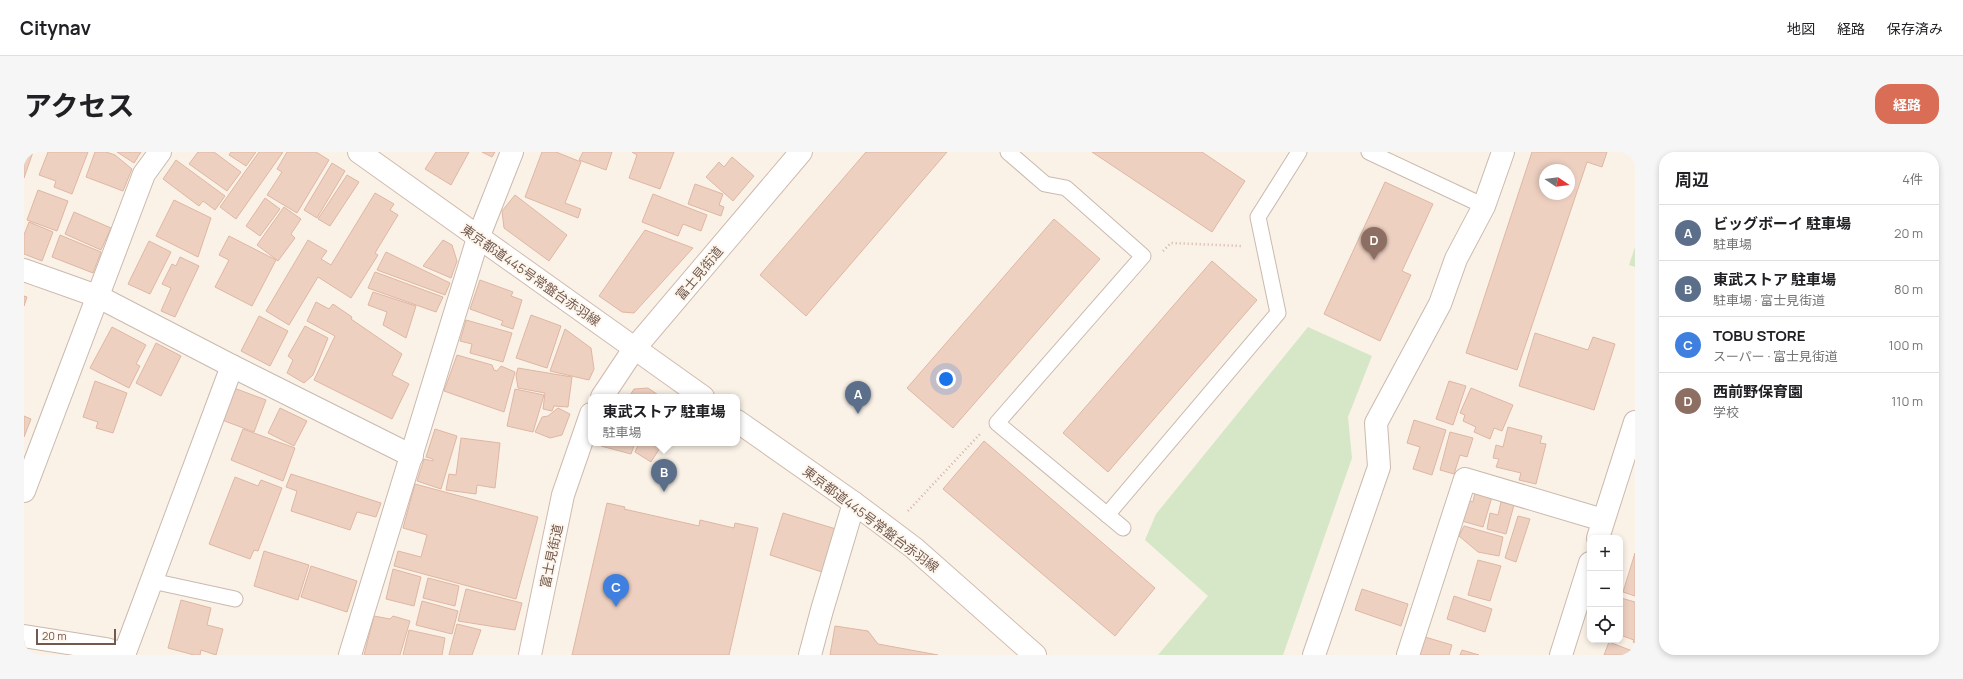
<!DOCTYPE html>
<html lang="ja">
<meta charset="utf-8">
<style>
body{margin:0;font-family:Manrope,"Noto Sans JP",sans-serif;background:#f6f6f6;color:#202124}
.controls{position:absolute;right:12px;bottom:12px;display:grid;overflow:hidden;border-radius:8px;box-shadow:0 2px 6px #0003}
.controls button{width:36px;height:36px;display:grid;place-items:center;padding:0;border:0;border-bottom:1px solid #e0e0e0;background:#fff;color:#202124;font:20px sans-serif}
.compass{position:absolute;left:1515px;top:12px;width:36px;height:36px;border-radius:50%;background:#fff;box-shadow:0 2px 6px #0003;rotate:103deg}
.scale{position:absolute;left:12px;bottom:10px;width:80px;box-sizing:border-box;padding-left:4px;border:2px solid #72584d;border-top:0;font-size:11px;line-height:14px;white-space:nowrap;color:#72584d;-webkit-text-stroke:3px #fdf6ed;paint-order:stroke}
.you{position:absolute;left:922px;top:227px;width:14px;height:14px;margin:-10px;border:3px solid #fff;border-radius:50%;background:#1a73e8;box-shadow:0 0 0 6px #1a73e833}
.badge{display:grid;place-items:center;width:26px;height:26px;border-radius:50%;background:#da6d56;color:#fff;font-size:13px;font-weight:700}
.pin{position:absolute;translate:-50% -33px;filter:drop-shadow(0 1px 2px #0008)}
.pin::after{content:'';position:absolute;top:21px;width:14px;height:12px;background:inherit;clip-path:polygon(0 0,100% 0,50% 100%)}
.popup{position:absolute;left:564px;top:242px;width:152px;height:52px;box-sizing:border-box;display:grid;place-content:center;border-radius:8px;background:#fff;filter:drop-shadow(0 1px 3px #0005);font-size:13px;white-space:nowrap;color:#757577}
.popup b{font-size:15px;color:#202124}
.popup::after{content:'';position:absolute;left:50%;top:100%;margin-left:-8px;border:8px solid transparent;border-top-color:#fff}
.list{margin:0;padding:0;list-style:none}
h2{display:flex;justify-content:space-between;align-items:center;height:52px;margin:0;padding:0 16px;font-size:17px}
h2 small{font-size:13px;font-weight:400;color:#757577}
.list li{display:grid;grid-template-columns:26px 1fr auto;gap:12px;align-items:center;box-sizing:border-box;height:56px;padding:0 16px;border-top:1px solid #e0e0e0}
.list b{display:block;font-size:15px;white-space:nowrap}
.list p{margin:0;font-size:13px;white-space:nowrap;color:#757577}
.list em{font-size:13px;font-style:normal;color:#757577}
.icon{flex:none;width:22px;height:22px;fill:none;stroke:currentColor;stroke-width:2;stroke-linecap:round;stroke-linejoin:round}
.map{position:relative;flex:none;width:1611px;height:503px;overflow:hidden;border-radius:16px}
header{display:flex;align-items:center;gap:24px;box-sizing:border-box;height:56px;padding:0 20px;background:#fff;border-bottom:1px solid #e0e0e0}
header strong{font-size:19px}
nav{display:flex;gap:22px;margin-inline-start:auto;font-size:14px}
.intro{display:flex;align-items:center;justify-content:space-between;box-sizing:border-box;height:96px;padding:0 24px}
h1{margin:0;font-size:28px}
.button{padding:10px 18px;border-radius:16px;background:#da6d56;color:#fff;font-size:14px;font-weight:700}
main{display:flex;gap:24px;padding:0 24px}
aside{flex:1;background:#fff;border-radius:16px;box-shadow:0 2px 6px #0003}
.map>svg:first-child{display:block}
.green{fill:#d5e7c6}
.building{fill:#eed0c1;stroke:#dfb6a2;fill-rule:evenodd}
.lines{fill:none;stroke-linecap:round;stroke-linejoin:round}
.lane-casing{stroke:#cbb9ae;stroke-width:17}
.street-casing{stroke:#cbb9ae;stroke-width:24}
.secondary-casing{stroke:#d0bbae;stroke-width:24}
.path{stroke:#d2b3a4;stroke-width:2.5;stroke-dasharray:1 3;stroke-linecap:butt}
.lane{stroke:#fff;stroke-width:15}
.street{stroke:#fff;stroke-width:22}
.secondary{stroke:#fff;stroke-width:22}
.labels{text-anchor:middle;stroke-width:4;stroke-linejoin:round;paint-order:stroke}
.street-label{font-size:13px;fill:#72584d;stroke:#fdf6ed}
</style>
<header>
<strong>Citynav</strong>
<nav><a>地図</a><a>経路</a><a>保存済み</a></nav>
</header>
<div class="intro"><h1>アクセス</h1><a class="button">経路</a></div>
<main>
<div class="map">
<svg width="1611" height="503" viewBox="0 0 1611 503">
<rect width="100%" height="100%" fill="#faf2e7"/>
<!-- green -->
<g class="green">
<polygon points="1611,95 1611,115 1605,113"/>
<polygon points="1284,175 1348,204 1324,265 1328,306 1259,503 1134,503 1184,444 1121,388 1132,362"/>
</g>
<!-- building -->
<g class="building">
<polygon points="0,0 9,0 0,26"/>
<polygon points="24,0 64,0 48,42 30,35 32,29 15,23"/>
<polygon points="71,0 82,0 91,3 108,17 99,39 62,25"/>
<polygon points="93,0 117,0 110,11"/>
<polygon points="174,0 190,0 217,20 203,39 165,12"/>
<polygon points="207,0 232,0 222,14 205,3"/>
<polygon points="235,0 259,0 212,67 196,55"/>
<polygon points="263,0 292,0 305,8 273,61 243,43 258,20 253,17"/>
<polygon points="412,0 445,0 427,33 401,17"/>
<polygon points="458,0 471,0 468,5"/>
<polygon points="518,0 532,0 557,10 541,51 557,57 554,66 501,45"/>
<polygon points="559,0 588,0 582,18 555,8"/>
<polygon points="608,0 650,0 636,37 605,26 613,3"/>
<polygon points="842,0 923,0 782,164 736,123"/>
<polygon points="1068,0 1178,0 1221,29 1188,80"/>
<path d="M1508,0h75l-5,15 -15,-5 -70,208 -51,-17zM1521,18h24v24h-24z"/>
<polygon points="708,5 730,24 709,49 682,25 695,10 700,15"/>
<polygon points="152,8 201,44 191,58 179,49 175,54 139,27"/>
<polygon points="308,11 321,19 293,66 280,58"/>
<polygon points="323,23 335,30 306,74 294,67"/>
<polygon points="1361,30 1409,52 1378,119 1387,123 1356,189 1300,162"/>
<polygon points="671,32 699,42 695,53 700,55 697,64 664,52"/>
<polygon points="14,38 44,49 33,79 3,68"/>
<polygon points="351,41 370,52 366,58 374,63 351,101 354,103 327,146 294,125 265,173 242,159 284,88 303,99 297,107 307,113"/>
<polygon points="629,42 683,63 677,79 659,72 654,84 618,70"/>
<polygon points="491,43 543,83 525,109 480,76 478,59"/>
<polygon points="241,46 256,57 236,84 222,74"/>
<polygon points="150,48 187,66 174,105 132,84"/>
<polygon points="260,55 277,67 267,82 271,86 254,109 233,93"/>
<polygon points="50,60 87,76 77,98 41,82"/>
<polygon points="1030,67 1076,107 929,276 883,236"/>
<polygon points="5,70 29,80 18,109 0,102 0,83"/>
<polygon points="621,78 669,96 610,161 598,160 575,144"/>
<polygon points="36,83 77,100 69,121 28,105"/>
<polygon points="205,84 252,108 228,154 191,135 205,108 195,103"/>
<polygon points="419,88 428,93 433,109 427,126 399,114"/>
<polygon points="125,89 147,100 126,142 104,132"/>
<polygon points="362,100 426,131 421,143 353,118"/>
<polygon points="156,105 175,114 151,165 137,159 147,136 138,132 148,112 152,114"/>
<polygon points="1188,109 1233,148 1084,320 1039,281"/>
<polygon points="351,120 419,145 412,160 344,136"/>
<polygon points="456,128 489,140 487,144 498,148 489,177 477,173 479,169 446,157"/>
<polygon points="349,140 392,154 382,186 359,173 363,160 344,153"/>
<polygon points="0,144 3,145 0,154"/>
<polygon points="292,150 305,157 309,152 328,165 327,167 378,202 368,223 385,232 368,267 290,228 311,184 283,169"/>
<polygon points="507,163 537,174 523,216 492,206"/>
<polygon points="235,164 264,179 246,214 217,199"/>
<polygon points="442,168 488,181 479,210 446,201 448,192 436,189"/>
<polygon points="281,174 304,186 289,223 280,231 263,221 269,208 264,204"/>
<polygon points="88,175 122,193 112,212 116,214 105,236 66,216"/>
<polygon points="541,177 567,196 570,217 565,228 526,219"/>
<polygon points="1511,181 1564,198 1569,185 1591,192 1570,258 1495,234"/>
<polygon points="132,191 157,204 137,244 112,231"/>
<polygon points="433,203 468,213 470,218 473,219 477,214 491,220 480,260 420,239"/>
<polygon points="494,216 548,225 544,255 530,254 528,259 519,257 521,241 494,236 492,223"/>
<polygon points="71,229 103,241 89,281 72,276 74,270 59,265"/>
<polygon points="1425,229 1442,234 1429,273 1412,267"/>
<polygon points="210,236 242,248 230,280 198,268"/>
<polygon points="624,236 637,245 605,245 610,237"/>
<polygon points="1447,236 1489,253 1478,279 1470,276 1466,287 1450,280 1452,275 1439,269 1441,263 1436,261"/>
<polygon points="491,237 520,243 509,280 483,274"/>
<polygon points="256,256 283,269 270,294 244,281"/>
<polygon points="534,256 546,262 538,283 526,286 511,280 518,265 524,264"/>
<polygon points="0,264 7,267 0,285"/>
<polygon points="1390,268 1422,278 1408,323 1389,317 1396,295 1383,291"/>
<polygon points="1484,275 1518,284 1516,291 1522,292 1512,332 1495,328 1497,321 1472,315 1475,307 1469,306 1472,293 1479,295"/>
<polygon points="219,277 271,296 259,329 207,308"/>
<polygon points="411,277 433,284 417,337 393,329 400,307 409,309 409,307 402,305"/>
<polygon points="1426,280 1449,286 1443,305 1436,303 1430,322 1416,318"/>
<polygon points="437,286 476,291 471,336 453,333 452,342 422,338 425,322 432,323"/>
<polygon points="960,289 1131,436 1091,484 919,337"/>
<polygon points="578,291 611,291 607,302 577,294"/>
<polygon points="615,291 639,291 627,310 611,300"/>
<polygon points="267,322 357,351 352,365 333,360 326,378 267,359 273,339 262,335"/>
<polygon points="211,325 234,334 237,328 258,336 234,399 230,398 226,407 185,392"/>
<polygon points="391,332 514,365 492,447 370,414 374,399 397,405 403,383 379,376"/>
<polygon points="1451,340 1468,345 1459,375 1438,369 1444,348 1449,350"/>
<polygon points="1477,350 1490,353 1482,382 1463,377 1466,361 1474,363"/>
<polygon points="583,351 601,355 600,357 675,374 676,368 710,376 711,371 734,376 705,503 548,503"/>
<polygon points="759,361 812,377 798,420 746,403"/>
<polygon points="1494,364 1506,367 1492,410 1481,406"/>
<polygon points="1440,374 1479,385 1475,404 1454,400 1435,384"/>
<polygon points="240,399 285,413 274,448 230,434"/>
<polygon points="1611,401 1611,444 1599,440"/>
<polygon points="1454,408 1477,414 1466,449 1444,443"/>
<polygon points="287,414 333,429 323,460 277,445"/>
<polygon points="369,417 397,425 390,454 362,447"/>
<polygon points="404,426 435,434 431,454 399,446"/>
<polygon points="442,437 498,451 491,478 434,469"/>
<polygon points="1338,437 1384,452 1377,474 1331,458"/>
<polygon points="1430,444 1468,457 1461,480 1423,467"/>
<polygon points="1597,446 1611,450 1611,491 1609,490 1610,488 1596,483"/>
<polygon points="157,448 187,456 183,473 199,477 192,503 177,498 176,503 170,503 144,496"/>
<polygon points="398,449 434,459 428,482 392,473"/>
<polygon points="350,464 366,467 369,464 386,469 376,503 340,503"/>
<polygon points="433,472 457,478 448,503 425,503"/>
<polygon points="811,474 844,479 854,492 914,503 806,503"/>
<polygon points="385,478 421,486 418,503 379,503"/>
<polygon points="1401,485 1428,493 1425,503 1395,503"/>
<polygon points="1585,490 1611,500 1611,503 1580,503"/>
<polygon points="1438,498 1455,503 1436,503"/>
</g>
<g class="lines">
<defs>
<g id="lane">
<polyline points="984,0 1021,32 1042,36 1119,104 973,271 1099,376"/>
<polyline points="1345,0 1460,54"/>
<polyline points="1083,363 1254,161 1234,65 1275,0"/>
<polyline points="128,429 211,447"/>
</g>
<g id="street">
<polyline points="0,118 73,144 208,214 388,304"/>
<polyline points="0,339 120,22 136,0"/>
<polyline points="1574,386 1611,270"/>
<polyline points="0,484 82,497 100,502"/>
<polyline points="100,503 208,214"/>
<polyline points="326,503 454,86 488,0"/>
<polyline points="786,503 798,458 830,351"/>
<polyline points="1290,503 1355,315 1352,271 1416,152 1432,107 1460,54 1479,0"/>
<polyline points="1384,503 1441,327 1579,368"/>
<polyline points="1537,503 1566,411"/>
</g>
<g id="secondary">
<polyline points="335,0 679,245"/>
<polyline points="578,245 610,197 777,0"/>
<polyline points="713,269 830,351 890,396 1011,503"/>
<polyline points="506,503 539,343 567,262"/>
</g>
</defs>
<!-- lane casing -->
<use href="#lane" class="lane-casing"/>
<!-- street casing -->
<use href="#street" class="street-casing"/>
<!-- secondary casing -->
<use href="#secondary" class="secondary-casing"/>
<!-- path -->
<g class="path">
<polyline points="1139,99 1147,91 1218,94"/>
<polyline points="884,359 956,282"/>
</g>
<!-- lane -->
<use href="#lane" class="lane"/>
<!-- street -->
<use href="#street" class="street"/>
<!-- secondary -->
<use href="#secondary" class="secondary"/>
</g>
<g class="labels">
<!-- street labels -->
<g class="street-label">
<text transform="translate(675 121) rotate(-50)" y="5">富士見街道</text>
<text transform="translate(507 123) rotate(35)" y="5">東京都道445号常盤台赤羽線</text>
<text transform="translate(847 367) rotate(37)" y="5">東京都道445号常盤台赤羽線</text>
<text transform="translate(527 404) rotate(-78)" y="5">富士見街道</text>
</g>
</g>
</svg>
<div class="controls">
<button>+</button>
<button>−</button>
<button><svg class="icon" aria-label="locate" viewBox="0 0 24 24"><circle cx="12" cy="12" r="6"/><path d="M12 2v4M12 18v4M2 12h4M18 12h4"/></svg></button>
</div>
<svg class="compass" viewBox="-18 -18 36 36"><path d="M0-13l5 13h-10z" fill="#e53935"/><path d="M0 13l5-13h-10z" fill="#757577"/></svg>
<div class="scale">20 m</div>
<div class="you"></div>
<div class="pin badge" style="left:834px;top:262px;background:#5c6f8a">A</div>
<div class="pin badge" style="left:640px;top:340px;background:#5c6f8a">B</div>
<div class="popup"><b>東武ストア 駐車場</b>駐車場</div>
<div class="pin badge" style="left:592px;top:455px;background:#3f7fe0">C</div>
<div class="pin badge" style="left:1350px;top:108px;background:#8d6e63">D</div>
</div>
<aside>
<h2>周辺<small>4件</small></h2>
<ul class="list">
<li><span class="badge" style="background:#5c6f8a">A</span><div><b>ビッグボーイ 駐車場</b><p>駐車場</p></div><em>20 m</em></li>
<li><span class="badge" style="background:#5c6f8a">B</span><div><b>東武ストア 駐車場</b><p>駐車場 · 富士見街道</p></div><em>80 m</em></li>
<li><span class="badge" style="background:#3f7fe0">C</span><div><b>TOBU STORE</b><p>スーパー · 富士見街道</p></div><em>100 m</em></li>
<li><span class="badge" style="background:#8d6e63">D</span><div><b>西前野保育園</b><p>学校</p></div><em>110 m</em></li>
</ul>
</aside>
</main>
